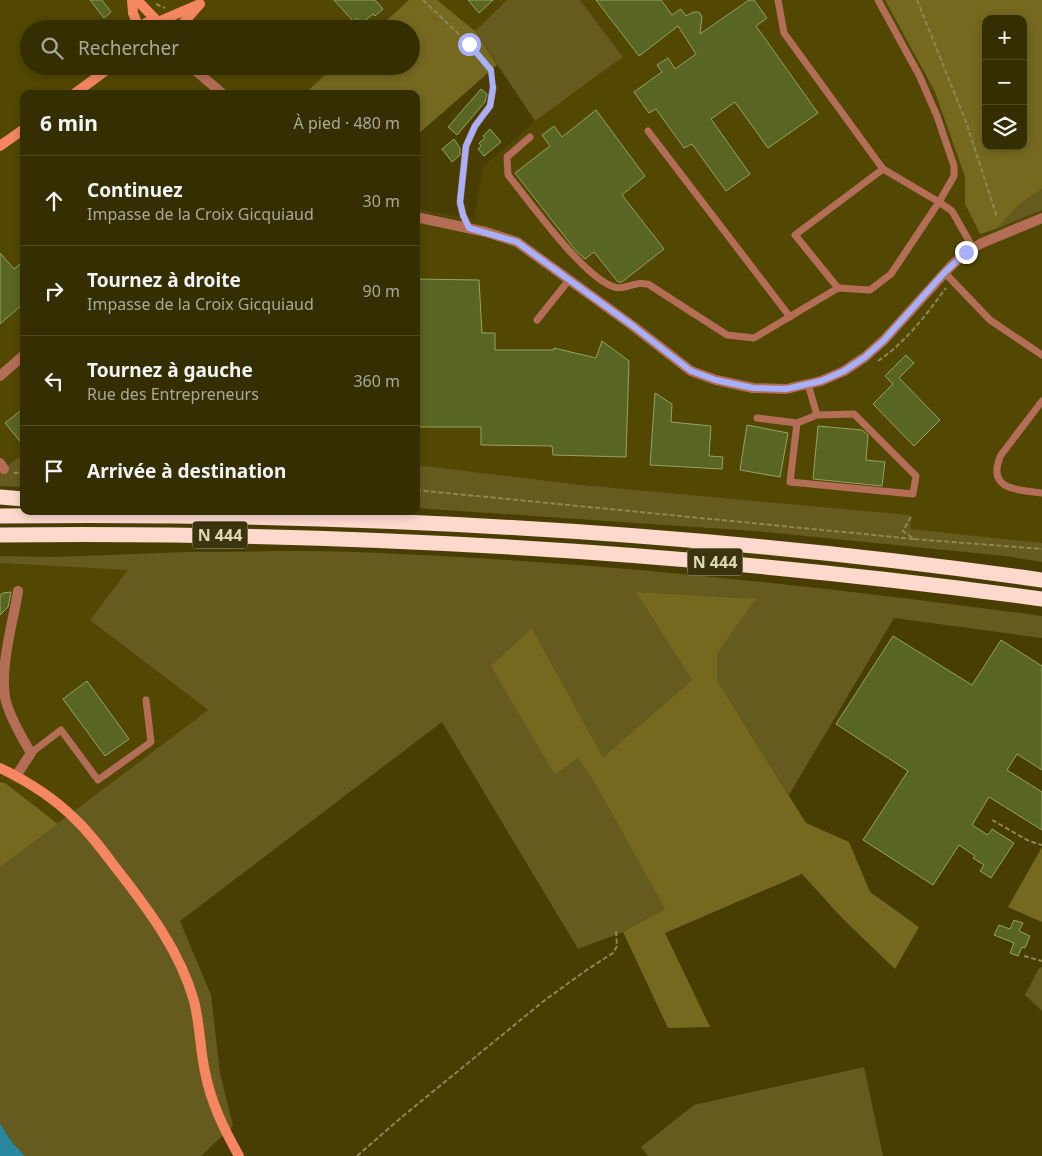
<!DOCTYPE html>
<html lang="fr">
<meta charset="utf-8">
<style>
body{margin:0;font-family:"Noto Sans",sans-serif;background:#3d360d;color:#f1f3f6}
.controls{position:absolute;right:15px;top:15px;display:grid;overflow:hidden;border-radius:10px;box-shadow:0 2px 8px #0003}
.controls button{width:45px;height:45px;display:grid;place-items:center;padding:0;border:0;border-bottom:1px solid #504a25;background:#362e03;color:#f1f3f6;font:25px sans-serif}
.stop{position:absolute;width:15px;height:15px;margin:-11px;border:4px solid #a8b0fc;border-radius:50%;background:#fff}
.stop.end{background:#a8b0fc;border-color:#fff;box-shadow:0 1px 5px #0008}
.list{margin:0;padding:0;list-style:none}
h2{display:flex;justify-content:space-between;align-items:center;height:65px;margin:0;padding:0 20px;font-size:21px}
h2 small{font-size:16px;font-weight:400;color:#aaa89a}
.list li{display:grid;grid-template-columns:32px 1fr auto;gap:15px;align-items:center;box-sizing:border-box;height:90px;padding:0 20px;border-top:1px solid #504a25}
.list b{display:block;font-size:19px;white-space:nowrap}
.list p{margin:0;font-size:16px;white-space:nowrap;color:#aaa89a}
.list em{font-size:16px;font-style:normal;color:#aaa89a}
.icon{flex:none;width:28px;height:28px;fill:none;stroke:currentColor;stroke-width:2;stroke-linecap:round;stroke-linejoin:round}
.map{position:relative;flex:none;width:1042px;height:1156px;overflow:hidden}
.search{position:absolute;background:#362e03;box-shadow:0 2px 8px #0003;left:20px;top:20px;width:400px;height:55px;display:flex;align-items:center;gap:12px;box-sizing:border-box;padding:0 18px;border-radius:28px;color:#aaa89a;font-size:19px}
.panel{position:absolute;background:#362e03;box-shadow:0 2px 8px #0003;left:20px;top:90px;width:400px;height:425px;border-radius:10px}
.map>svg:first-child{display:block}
</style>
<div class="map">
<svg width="1042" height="1156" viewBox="0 0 1042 1156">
<rect width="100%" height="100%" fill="#483e04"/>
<g fill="#524803">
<path d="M0,0h409l-32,29h-348v37h306l-31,28h-280v359l-15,12 -9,2z"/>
<path d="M437,0h70l-32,31z"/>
<path d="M580,0h305l50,92 30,85v27l16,30 61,-24v333l-131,-14 -1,-14 -328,-30 -166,-20v-256l58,10 9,-52 52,-46 88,-64z"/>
<path d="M0,563l129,7 -39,50 118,90 -150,114 -53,-41 -5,-1z"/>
</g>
<g fill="#665b1e">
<path d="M507,0h73l43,57 -88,64 -60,-90z"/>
<path d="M1042,189v21l-46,19 24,-25z"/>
<path d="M24,453v34l-24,-1v-19l9,-2z"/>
<path d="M416,465l166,20 328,30 1,14 131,14v19l-37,-6 -239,-24 -350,-24z"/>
<path d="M188,552c56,0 112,-2 168,0 230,9 458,33 686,64v22l-148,-20 -105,177 -72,-115v-26l38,-54 -118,-8 55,88 -89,77 -71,-129 23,147 23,-18 16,25 71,127 -42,23 -45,17 -136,-227 -262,199 31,74 9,78 13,53 -32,30h-176l-14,-15 -11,-18v-256l208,-157 -118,-90 38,-50 -128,-7v-7l54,1z"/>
<path d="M1042,967v44l-17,-16 14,-27z"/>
<path d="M864,1067l19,89h-235l-7,-9 53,-42z"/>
</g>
<g fill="#756920" fill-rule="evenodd">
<path d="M409,0h28l38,31 22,34 -81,71v-42h-112l31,-28h76v-37h-34z"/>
<path d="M885,0h157v189l-22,15 -24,25 -16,5 -15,-30v-27l-30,-85zM986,19h37v127h-37z"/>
<path d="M636,592l120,7 -39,55v26l89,143 43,19 21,50 49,35 -24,42 -52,-50 -41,-45 -137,59 45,94 -42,1 -45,-96 42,-23 -71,-127 -16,-24 -23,17 -64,-109 41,-38 71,129 89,-77z"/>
<path d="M0,782l5,1 53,41 -58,43z"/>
<path d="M1042,847v75l-34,-15z"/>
</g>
<path fill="#29879f" d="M0,1123l11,18 14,15h-25z"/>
<g fill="#596523" stroke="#94a361">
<path d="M90,0h12l9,12 -7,6z"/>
<path d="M334,0h41l8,9 -8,7 -2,-2 -11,9 -5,-5 -4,3z"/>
<path d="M468,0h25l-14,13z"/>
<path d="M596,0h65l11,15 9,-6 5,7 8,-4h5l3,5 -2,17 49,-34h5l13,18 -11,8 62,87 -50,35 -33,-46 -24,17 39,55 -24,17 -34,-47 -8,4 -28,-39 -7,4 -15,-21 28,-20 -5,-7 11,-7 7,11 21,-15 -18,-28 -39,30z"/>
<path d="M481,89l6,5 -2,8 -28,33 -9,-8z"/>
<path d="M596,110l49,66 -23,19 42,54 -42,33h-4l-24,-30 -9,7 -9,-8 -61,-78 35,-27 -8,-11 12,-9 8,11z"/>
<path d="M490,129l11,13 -17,14 -6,-7 3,-3 -2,-3 6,-5 -2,-2z"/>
<path d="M454,139l6,9v7l-8,7 -10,-13z"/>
<path d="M0,253l14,16 10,-8v42l-24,21z"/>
<path d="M416,279l63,1 3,53h13v17h59v-2l42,10 6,-17 27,20 -3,96 -73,-2 -1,-9 -71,-1v-18h-65z"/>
<path d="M906,355l8,8 -15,15 41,42 -26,26 -41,-42 20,-20 -8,-8z"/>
<path d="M655,393l17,11 -1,18 40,4 -2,30 14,1 -1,12 -72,-4z"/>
<path d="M24,408v38l-19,-23z"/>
<path d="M747,425l41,8 -8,44 -40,-7z"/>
<path d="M818,426l44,4 6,5 -2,25 19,2 -3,24 -69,-7z"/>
<path d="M11,592l-3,15 -8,8v-20l3,-2z"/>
<path d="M893,636l79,49 29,-45 41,26v104l-25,-16 -10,16 35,22v38l-53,-33 -17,28 16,10 4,-6 22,14 -23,35 -11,-7 4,-6 -11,-7 2,-2 -16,-11 -26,40 -70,-45 45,-69 -72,-47z"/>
<path d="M87,681l42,58 -24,17 -42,-57z"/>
<path d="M1014,920l9,3 -4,8 11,5 -5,12 -3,-1 -4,9 -8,-3 4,-10 -20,-8 5,-10 11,4z"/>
</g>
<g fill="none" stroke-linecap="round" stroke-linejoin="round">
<g stroke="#8e8657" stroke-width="2" stroke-dasharray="5 2.5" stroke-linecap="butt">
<path d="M423,0l46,44 22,27 1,9"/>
<path d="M917,0l49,122 31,95"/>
<path d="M156,4l9,4"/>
<path d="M122,29l3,-7"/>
<path d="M135,66c14,7 23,7 37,0"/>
<path d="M172,67l7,2"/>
<path d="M878,361c27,-18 48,-46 68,-73"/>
<path d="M14,473l10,-1"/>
<path d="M416,490l498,49"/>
<path d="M911,517l-8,14 11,8 128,10"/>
<path d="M992,820l37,21 13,4"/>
<path d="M1024,956l18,5"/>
<path d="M357,1156l46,-40 142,-116 43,-31 25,-16 4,-7 -1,-15"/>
</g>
<g stroke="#b46e57" stroke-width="7">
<path d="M778,0l6,33 99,136"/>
<path d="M648,131l142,186"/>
<path d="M530,137l-23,20 1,18c22,27 75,102 106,112 8,3 15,-2 23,-3 3,-1 7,0 11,0l79,51 27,3 84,-50 32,2 21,-16 48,-72 13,9 21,37"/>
<path d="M469,228l-6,-13 -3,-13 6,-56 9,-20 15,-20 3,-18"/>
<path d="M945,273l45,47 52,35"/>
<path d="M838,288l-43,-53 88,-66 56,33 15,-26v-10l-17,-50 -18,-41 -41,-75"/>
<path d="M537,320l32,-40"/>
<path d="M808,384l9,31 37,-1 62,62 -3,18 -123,-12 7,-59 20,-8"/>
<path d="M1042,401l-41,54c-16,35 17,35 41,38"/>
<path d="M757,418l40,5"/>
<path d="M31,753l30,-23 37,50 53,-38 -5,-42"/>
</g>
<g stroke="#b46e57" stroke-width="10">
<path d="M190,66l33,28"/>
<path d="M416,217l70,15 31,10 116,84 58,45 25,9 37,8 33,1 35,-8 23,-10 21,-14 19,-17 66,-73 16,-15 16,-9 60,-25"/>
<path d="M0,376l24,-21"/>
<path d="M0,463l4,6"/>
<path d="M16,776l15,-23c-9,-15 -23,-39 -26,-56 -5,-32 8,-74 13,-106"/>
</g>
<g stroke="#f58661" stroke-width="10">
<path d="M132,0l1,13 6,15"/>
<path d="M137,0l19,20"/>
<path d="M160,21l40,-17"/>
<path d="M139,29c9,-11 21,-11 29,0"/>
<path d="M178,29l21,-24"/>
<path d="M74,94l38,-28"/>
<path d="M0,146l24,-17"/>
<path d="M0,768c27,13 54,30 75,51 16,15 28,32 41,49 32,41 64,83 78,133 6,24 6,48 11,71 6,31 19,57 34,84"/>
</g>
<g stroke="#fcd8cd" stroke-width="15">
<path d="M0,497l24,2"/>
<path d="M0,516c348,-4 697,15 1042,64"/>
<path d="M0,535c349,-4 697,17 1042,64"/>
</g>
</g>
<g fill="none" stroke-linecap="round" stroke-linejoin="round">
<path stroke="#a8b0fc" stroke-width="6" d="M469,44l22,26 2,18 -3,18 -15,20 -9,20 -6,56 3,13 6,13 48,14 116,84 58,45 25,9 37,8 33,1 35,-8 23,-10 21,-14 19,-17 60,-67 22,-21"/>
</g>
<g text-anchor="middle" stroke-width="5" stroke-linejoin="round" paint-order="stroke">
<g fill="#3b340f" stroke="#aca784" stroke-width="1">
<rect x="192.5" y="521.5" width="55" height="27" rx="4"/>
<rect x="687.5" y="548.5" width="55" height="27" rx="4"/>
</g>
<g font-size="16" font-weight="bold" fill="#ddd8b6">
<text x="220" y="541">N 444</text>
<text x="715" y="568">N 444</text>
</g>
</g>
</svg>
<div class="controls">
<button>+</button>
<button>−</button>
<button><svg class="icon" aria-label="layers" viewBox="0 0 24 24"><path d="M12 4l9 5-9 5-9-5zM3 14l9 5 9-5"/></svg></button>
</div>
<div class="stop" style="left:469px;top:44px"></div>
<div class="stop end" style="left:966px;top:252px"></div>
<div class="search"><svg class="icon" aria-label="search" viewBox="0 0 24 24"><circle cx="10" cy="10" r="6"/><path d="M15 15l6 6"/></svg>Rechercher</div>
<section class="panel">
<h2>6 min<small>À pied · 480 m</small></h2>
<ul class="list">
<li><svg class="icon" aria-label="ahead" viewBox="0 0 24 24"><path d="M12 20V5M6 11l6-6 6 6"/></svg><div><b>Continuez</b><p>Impasse de la Croix Gicquiaud</p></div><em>30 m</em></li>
<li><svg class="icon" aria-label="right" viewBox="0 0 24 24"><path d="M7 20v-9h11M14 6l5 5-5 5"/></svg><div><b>Tournez à droite</b><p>Impasse de la Croix Gicquiaud</p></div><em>90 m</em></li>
<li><svg class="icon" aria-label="left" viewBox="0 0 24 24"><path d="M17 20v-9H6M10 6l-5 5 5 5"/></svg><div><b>Tournez à gauche</b><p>Rue des Entrepreneurs</p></div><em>360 m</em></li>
<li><svg class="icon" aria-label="arrive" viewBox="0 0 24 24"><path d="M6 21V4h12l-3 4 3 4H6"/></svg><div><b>Arrivée à destination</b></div></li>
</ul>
</section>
</div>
